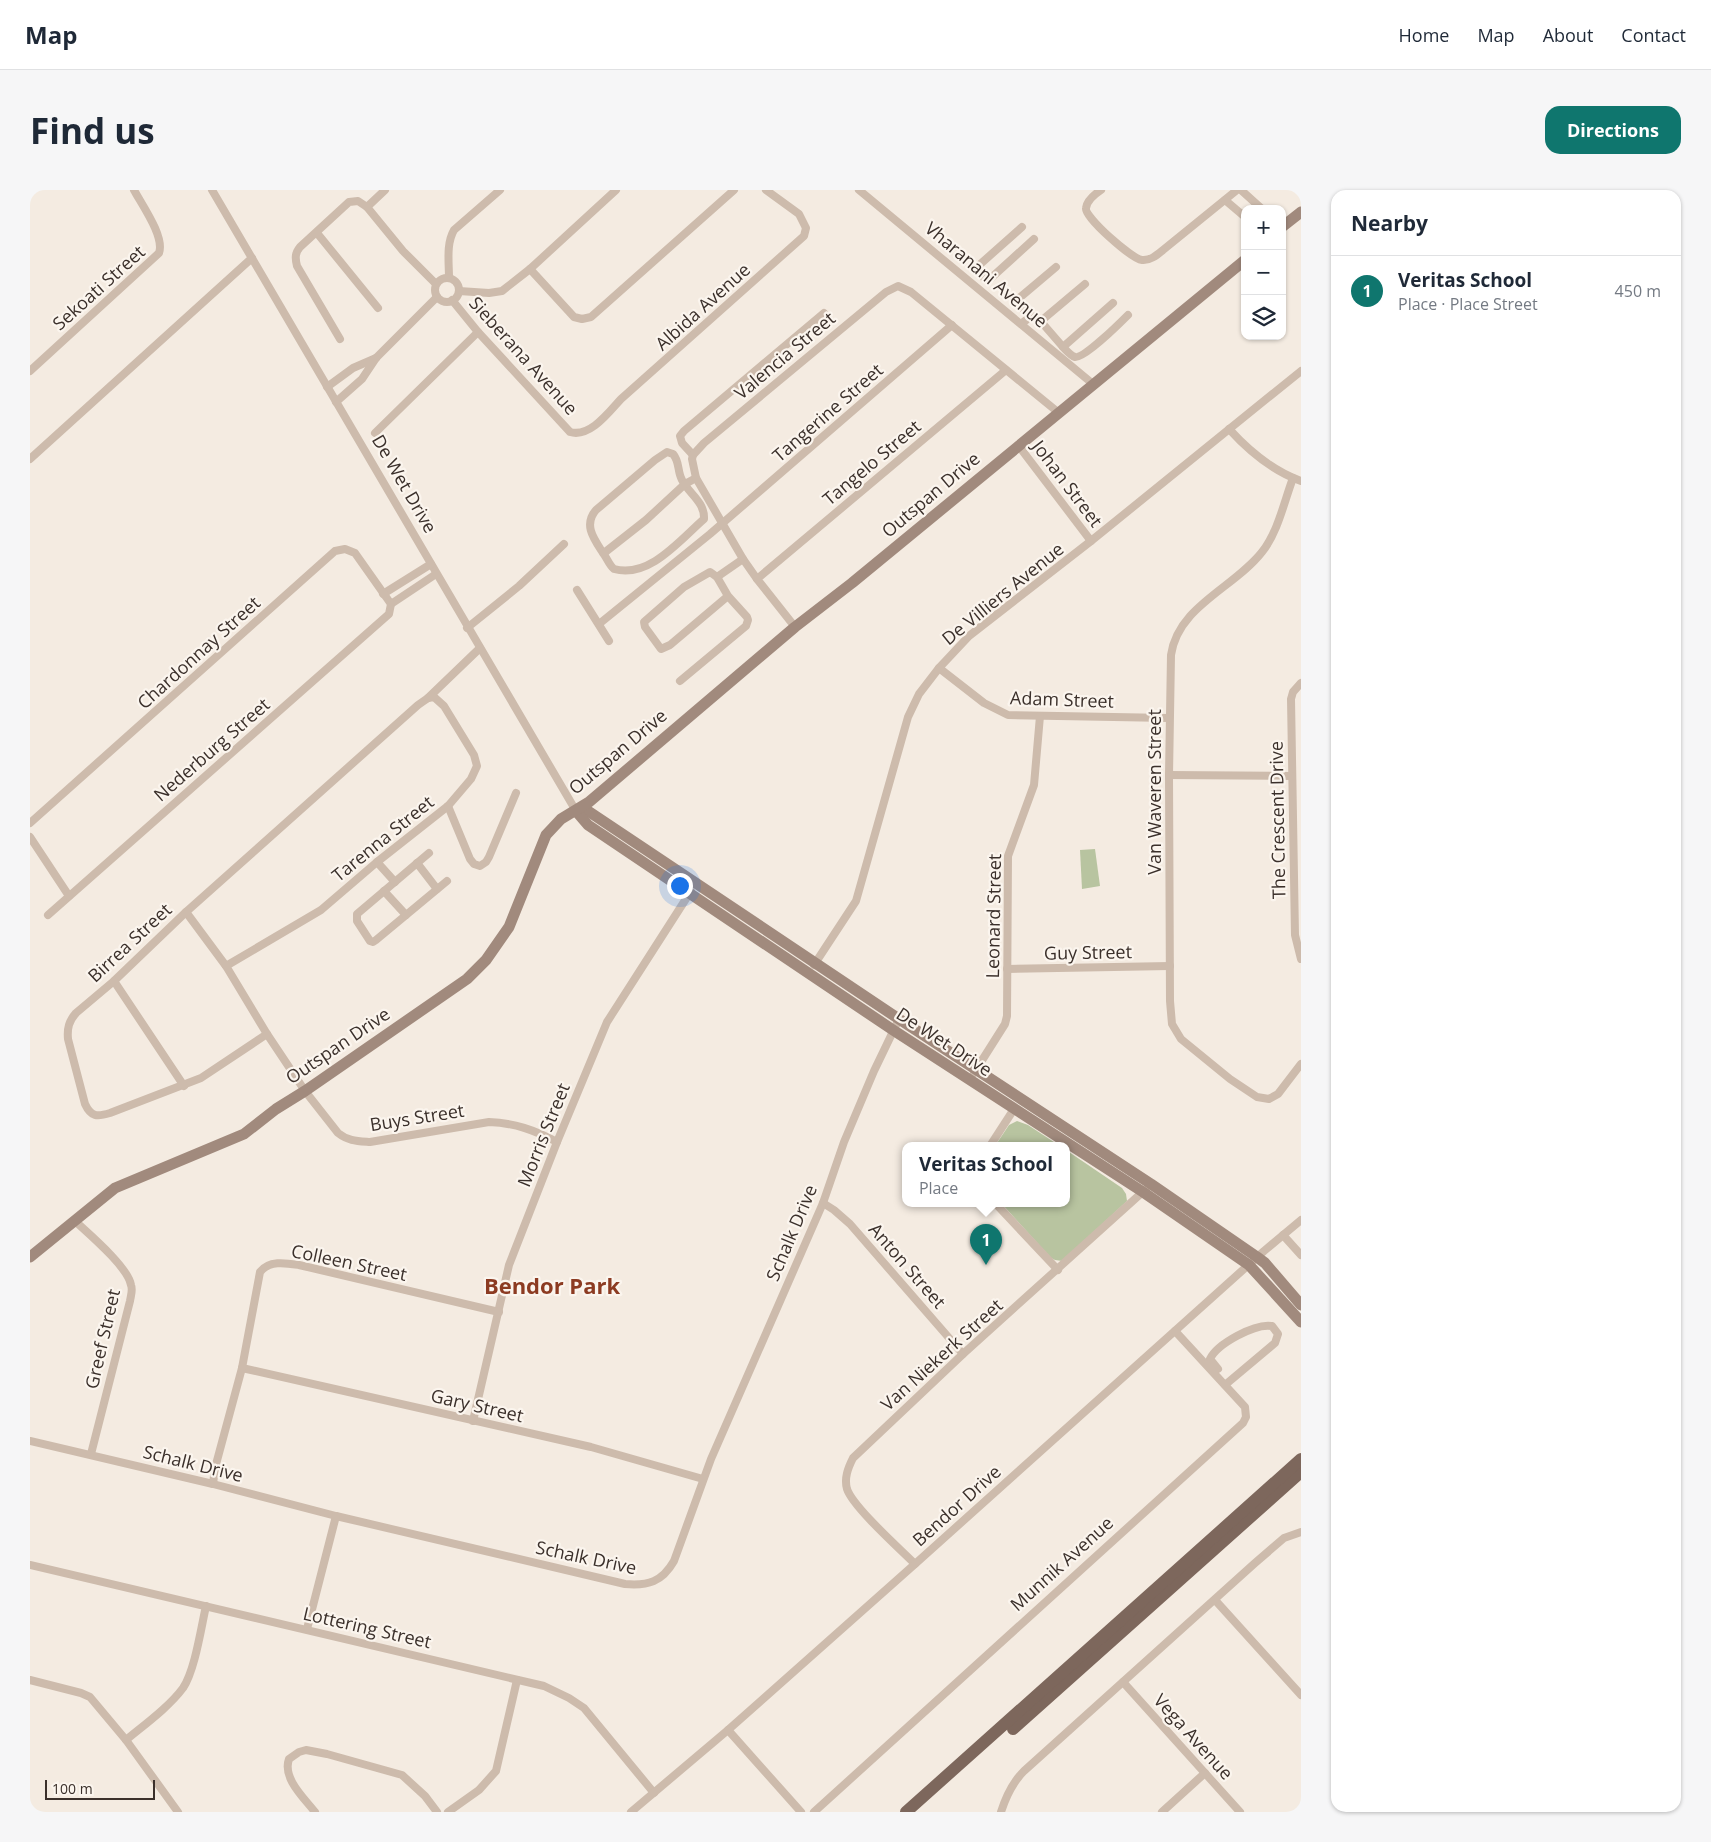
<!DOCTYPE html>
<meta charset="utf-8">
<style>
body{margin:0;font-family:"Open Sans",sans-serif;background:#f6f6f7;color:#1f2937}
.controls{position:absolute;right:15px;top:15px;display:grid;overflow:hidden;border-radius:10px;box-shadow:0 1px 4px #0004}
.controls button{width:45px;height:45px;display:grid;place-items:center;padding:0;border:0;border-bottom:1px solid #e0e1e3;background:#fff;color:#1f2937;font:25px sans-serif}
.scale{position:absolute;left:15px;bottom:12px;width:110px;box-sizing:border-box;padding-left:5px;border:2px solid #3b302b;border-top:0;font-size:14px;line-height:18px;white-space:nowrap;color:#3b302b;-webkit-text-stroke:4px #fbf5ee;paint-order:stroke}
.you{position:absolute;left:649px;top:695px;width:18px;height:18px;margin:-12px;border:4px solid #fff;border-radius:50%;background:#1a73e8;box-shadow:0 0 0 8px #1a73e833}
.badge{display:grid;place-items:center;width:32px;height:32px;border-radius:50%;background:#0f766e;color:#fff;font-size:16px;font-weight:700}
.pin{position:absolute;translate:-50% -41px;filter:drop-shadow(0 1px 2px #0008)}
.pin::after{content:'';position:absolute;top:26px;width:18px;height:15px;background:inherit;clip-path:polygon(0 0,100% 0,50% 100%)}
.popup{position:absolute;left:872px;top:952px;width:168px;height:65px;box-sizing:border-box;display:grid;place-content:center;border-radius:10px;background:#fff;filter:drop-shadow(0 1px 4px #0005);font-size:16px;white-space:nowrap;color:#747a83}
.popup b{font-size:19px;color:#1f2937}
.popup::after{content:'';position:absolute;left:50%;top:100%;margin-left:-10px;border:10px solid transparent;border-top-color:#fff}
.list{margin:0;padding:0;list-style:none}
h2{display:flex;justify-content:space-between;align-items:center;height:65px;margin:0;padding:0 20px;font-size:21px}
h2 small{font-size:16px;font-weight:400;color:#747a83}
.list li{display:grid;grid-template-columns:32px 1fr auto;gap:15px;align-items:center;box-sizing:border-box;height:70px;padding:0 20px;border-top:1px solid #e0e1e3}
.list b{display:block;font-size:19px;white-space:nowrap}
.list p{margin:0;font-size:16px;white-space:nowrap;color:#747a83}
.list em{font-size:16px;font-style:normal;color:#747a83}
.icon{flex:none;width:28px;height:28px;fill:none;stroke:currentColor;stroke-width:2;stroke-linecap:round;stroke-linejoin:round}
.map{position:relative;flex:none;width:1271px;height:1622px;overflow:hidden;border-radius:15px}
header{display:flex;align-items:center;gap:30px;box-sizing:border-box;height:70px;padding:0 25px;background:#fff;border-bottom:1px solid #e0e1e3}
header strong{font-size:24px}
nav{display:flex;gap:28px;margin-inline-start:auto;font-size:18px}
.intro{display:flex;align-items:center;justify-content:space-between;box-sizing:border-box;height:120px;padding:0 30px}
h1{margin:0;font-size:35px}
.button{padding:12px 22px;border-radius:15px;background:#0f766e;color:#fff;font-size:18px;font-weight:700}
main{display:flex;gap:30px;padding:0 30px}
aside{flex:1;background:#fff;border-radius:15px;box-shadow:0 1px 4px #0004}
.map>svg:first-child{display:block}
</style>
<header>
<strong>Map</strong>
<nav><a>Home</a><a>Map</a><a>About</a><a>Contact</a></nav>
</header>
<div class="intro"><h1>Find us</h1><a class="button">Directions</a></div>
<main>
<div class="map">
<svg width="1271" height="1622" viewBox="0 0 1271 1622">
<rect width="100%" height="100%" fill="#f4ebe1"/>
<g fill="#b8c4a0">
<path d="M1065,659l5,37 -18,3 -2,-39z"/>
<path d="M987,931l11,4 32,21h-65l14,-21z"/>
<path d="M1036,960l56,38 4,6 1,7 -65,60 -7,-1 -4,-2 -49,-54h64z"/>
</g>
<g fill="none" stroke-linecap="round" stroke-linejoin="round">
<g stroke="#cdbbac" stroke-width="8">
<path d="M182,0l364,621"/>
<path d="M829,0l234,194"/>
<path d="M1071,0c-6,4 -14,10 -15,18 -2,9 46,51 56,52 8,1 15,-5 21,-10l74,-60"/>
<path d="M1211,0l21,19"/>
<path d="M1195,10l20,17"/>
<path d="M337,17l18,-17"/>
<path d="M992,37l-45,40 -1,3 10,10 5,-2 43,-39"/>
<path d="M287,43l61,75"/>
<path d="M500,79l44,48 8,2 9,-2 143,-127"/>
<path d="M419,88c0,-16 -3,-34 5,-48l46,-40"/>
<circle cx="417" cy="100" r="12"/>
<path d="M429,101l30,2 13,-2 28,-22 86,-79"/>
<path d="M422,110l26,32 92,100c20,6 39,-20 51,-33l183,-163 2,-8 -7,-14 -33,-24"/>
<path d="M1003,126l-16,-12v-4l39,-33"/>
<path d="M1011,131l44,-37"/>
<path d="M991,134l9,-7h7l26,30 50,-44"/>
<path d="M310,149l-43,-73c-2,-8 -2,-13 3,-19l49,-45 9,-1 9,6 36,44 33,33"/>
<path d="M1033,157c3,3 8,9 12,10 9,2 46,-35 53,-42"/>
<path d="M0,181l129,-118c6,-16 -17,-48 -25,-63"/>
<path d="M297,197l26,-19 23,-10"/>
<path d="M306,212l26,-23 14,-21 61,-61"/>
<path d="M1199,239c20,22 44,42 72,52"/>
<path d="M345,243l103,-101"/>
<path d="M988,255l73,96"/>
<path d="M637,262l6,2c7,8 4,17 9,26 7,14 23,22 22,39 -24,21 -55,60 -90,50 -5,-4 -7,-11 -11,-16 -9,-14 -20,-28 -7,-43l59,-50z"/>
<path d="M663,265l-11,-12 -2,-7 4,-5 140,-118"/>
<path d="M0,269l222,-201"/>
<path d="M1263,288c-9,24 -15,54 -31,74 -28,36 -84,54 -91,103l-2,120 1,226 2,23 9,15 49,40 27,18 12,2 9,-5 23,-30"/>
<path d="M574,363l42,-33 39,-36 11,-6"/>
<path d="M687,387l26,-18"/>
<path d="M727,389l249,-209"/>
<path d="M547,400l32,51"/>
<path d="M353,404l48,-30"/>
<path d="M361,414l45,-30"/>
<path d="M569,434l111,-90 242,-209"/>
<path d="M765,437l-38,-48 -14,-20 -47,-81 -4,-19 1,-4 11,-12 182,-151 12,-6 13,6 148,121"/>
<path d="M437,438l52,-42 45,-42"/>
<path d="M909,478l45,35 24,12 161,3"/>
<path d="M650,491l66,-55 2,-6 -1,-3 -19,-21 -11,-19 -7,-5 -26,15 -40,35 1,5 16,22 9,-4 58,-49"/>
<path d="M1271,493l-8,9 -2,7 4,236 6,24"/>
<path d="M398,508l52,-50"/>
<path d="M1139,585l123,1"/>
<path d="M418,616l22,53 4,5 6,2 6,-4 3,-5 27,-64"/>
<path d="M0,633l305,-272 10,-2 10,4 36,51 -2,10 -341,301"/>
<path d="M0,647l39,59"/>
<path d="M399,663l-72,61v7l13,20 3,1 3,-2 71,-59"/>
<path d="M347,672l18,20"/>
<path d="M387,673l20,26"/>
<path d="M354,701l22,24"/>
<path d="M156,722l40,54 41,68 38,57 33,42c10,8 19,8 32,9l119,-20c26,1 45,8 68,20"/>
<path d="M784,775l42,-64 52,-184 11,-23 20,-26 30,-32 122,-95 210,-170"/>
<path d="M196,776l95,-56 56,-48 71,-56 23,-27 6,-13 -3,-11 -30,-49 -10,-9 -6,1 -10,7 -232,207 -72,69 -38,32c-7,8 -9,15 -8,26l17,65c6,13 12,13 25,9l91,-35 66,-44"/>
<path d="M977,779l163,-3"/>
<path d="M84,791l70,105"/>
<path d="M944,883l31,-49 2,-8 1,-160 26,-71 6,-69"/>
<path d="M960,956l24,-37"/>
<path d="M793,1013l11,7 16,14 113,130"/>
<path d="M966,1014l62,66"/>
<path d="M45,1031c14,13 53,46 56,64 2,5 0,10 -1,16l-39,153"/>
<path d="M1253,1045l18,20"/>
<path d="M212,1178l349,79 112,32"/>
<path d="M1188,1179l-8,-10c7,-15 45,-36 62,-33l6,8 -3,9 -50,42"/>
<path d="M443,1231l36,-156 48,-123 50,-120 84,-131"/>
<path d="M0,1251l183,43 123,32 289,68c23,2 37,-2 49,-23l37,-102 112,-256 21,-61 30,-71 25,-52"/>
<path d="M183,1294l2,-16 27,-100 18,-96c9,-12 26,-9 39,-7l200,47"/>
<path d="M885,1374c-15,-15 -62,-57 -68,-75 -3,-11 1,-21 6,-31l110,-104 183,-165"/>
<path d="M0,1375l514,121 25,12 15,10 70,85"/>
<path d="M1185,1410l86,95"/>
<path d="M277,1439l29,-113"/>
<path d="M0,1490l51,13 9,4 36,43 52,72"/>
<path d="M1093,1492l117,130"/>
<path d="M698,1540l73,82"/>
<path d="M96,1550c18,-15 43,-33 57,-52 12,-18 18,-60 23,-82"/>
<path d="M285,1622c-11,-14 -33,-34 -26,-53l10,-7 7,-2 21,4 75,21 23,21 12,16"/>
<path d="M418,1622l31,-22 17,-19 21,-91"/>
<path d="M601,1622l97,-82 187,-166 349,-313 37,-31"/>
<path d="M784,1622l429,-389 3,-6 -1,-10 -70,-76"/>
<path d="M971,1622c5,-16 11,-29 23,-41l231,-208 29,-25 17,-6"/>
<path d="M1132,1622l43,-39"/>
</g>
<g stroke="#a18a7d" stroke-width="11">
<path d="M1252,37l19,-15"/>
<path d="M552,617l317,212 252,165 106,73 8,6 36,42"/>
<path d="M546,621l12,14 305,205 250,162 106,73 52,57"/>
<path d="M0,1067l85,-69 129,-54 32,-25 29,-18 162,-112 19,-19 23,-33 37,-92 15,-16 28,-17 206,-175 57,-44 393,-323"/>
</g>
<g stroke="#7d675c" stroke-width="12">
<path d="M983,1539l288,-257"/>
<path d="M876,1622l395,-353"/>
</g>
</g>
<g text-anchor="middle" stroke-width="4.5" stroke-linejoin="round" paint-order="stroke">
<g font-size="18" fill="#3b302b" stroke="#fbf5ee">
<text transform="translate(956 85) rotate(40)" y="6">Vharanani Avenue</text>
<text transform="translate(69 98) rotate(-42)" y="6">Sekoati Street</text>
<text transform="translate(673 117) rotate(-42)" y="6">Albida Avenue</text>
<text transform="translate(493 166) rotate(48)" y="6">Sieberana Avenue</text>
<text transform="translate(755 166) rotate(-40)" y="6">Valencia Street</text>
<text transform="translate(798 223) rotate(-41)" y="6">Tangerine Street</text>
<text transform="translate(842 273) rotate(-40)" y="6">Tangelo Street</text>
<text transform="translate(374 294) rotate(60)" y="6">De Wet Drive</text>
<text transform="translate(1037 294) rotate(53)" y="6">Johan Street</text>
<text transform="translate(901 305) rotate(-40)" y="6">Outspan Drive</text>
<text transform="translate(973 404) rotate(-39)" y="6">De Villiers Avenue</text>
<text transform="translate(169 463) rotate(-42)" y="6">Chardonnay Street</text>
<text transform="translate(1032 510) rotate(2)" y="6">Adam Street</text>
<text transform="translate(182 560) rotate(-41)" y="6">Nederburg Street</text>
<text transform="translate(588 562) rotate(-40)" y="6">Outspan Drive</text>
<text transform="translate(1125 602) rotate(-90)" y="6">Van Waveren Street</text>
<text transform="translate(1248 630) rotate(-91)" y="6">The Crescent Drive</text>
<text transform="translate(353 649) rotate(-39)" y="6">Tarenna Street</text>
<text transform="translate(964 726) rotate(-89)" y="6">Leonard Street</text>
<text transform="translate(100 753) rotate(-43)" y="6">Birrea Street</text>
<text transform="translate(1058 763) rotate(-1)" y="6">Guy Street</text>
<text transform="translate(914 852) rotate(33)" y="6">De Wet Drive</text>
<text transform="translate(308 856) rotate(-34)" y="6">Outspan Drive</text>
<text transform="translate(387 928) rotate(-9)" y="6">Buys Street</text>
<text transform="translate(514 945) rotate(-68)" y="6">Morris Street</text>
<text transform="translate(762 1043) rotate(-67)" y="6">Schalk Drive</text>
<text transform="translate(319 1073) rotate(12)" y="6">Colleen Street</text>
<text transform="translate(877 1076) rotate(49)" y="6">Anton Street</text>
<text transform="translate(73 1149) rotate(-77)" y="6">Greef Street</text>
<text transform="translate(912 1165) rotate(-42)" y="6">Van Niekerk Street</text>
<text transform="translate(447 1216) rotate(13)" y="6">Gary Street</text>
<text transform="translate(163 1274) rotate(14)" y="6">Schalk Drive</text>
<text transform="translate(927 1316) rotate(-42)" y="6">Bendor Drive</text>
<text transform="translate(556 1368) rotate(12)" y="6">Schalk Drive</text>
<text transform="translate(1032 1374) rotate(-42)" y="6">Munnik Avenue</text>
<text transform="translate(337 1438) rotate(13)" y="6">Lottering Street</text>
<text transform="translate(1163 1547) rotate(48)" y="6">Vega Avenue</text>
</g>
<g font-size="22" font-weight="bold" fill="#8c3b22" stroke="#fbf5ee">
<text x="522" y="1104">Bendor Park</text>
</g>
</g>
</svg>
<div class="controls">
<button>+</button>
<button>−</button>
<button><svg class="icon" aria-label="layers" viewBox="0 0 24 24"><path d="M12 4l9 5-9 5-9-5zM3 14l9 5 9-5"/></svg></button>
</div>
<div class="scale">100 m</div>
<div class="you"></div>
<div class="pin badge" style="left:956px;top:1075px">1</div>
<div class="popup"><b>Veritas School</b>Place</div>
</div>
<aside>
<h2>Nearby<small></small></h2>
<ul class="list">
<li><span class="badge">1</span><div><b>Veritas School</b><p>Place · Place Street</p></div><em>450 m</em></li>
</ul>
</aside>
</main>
